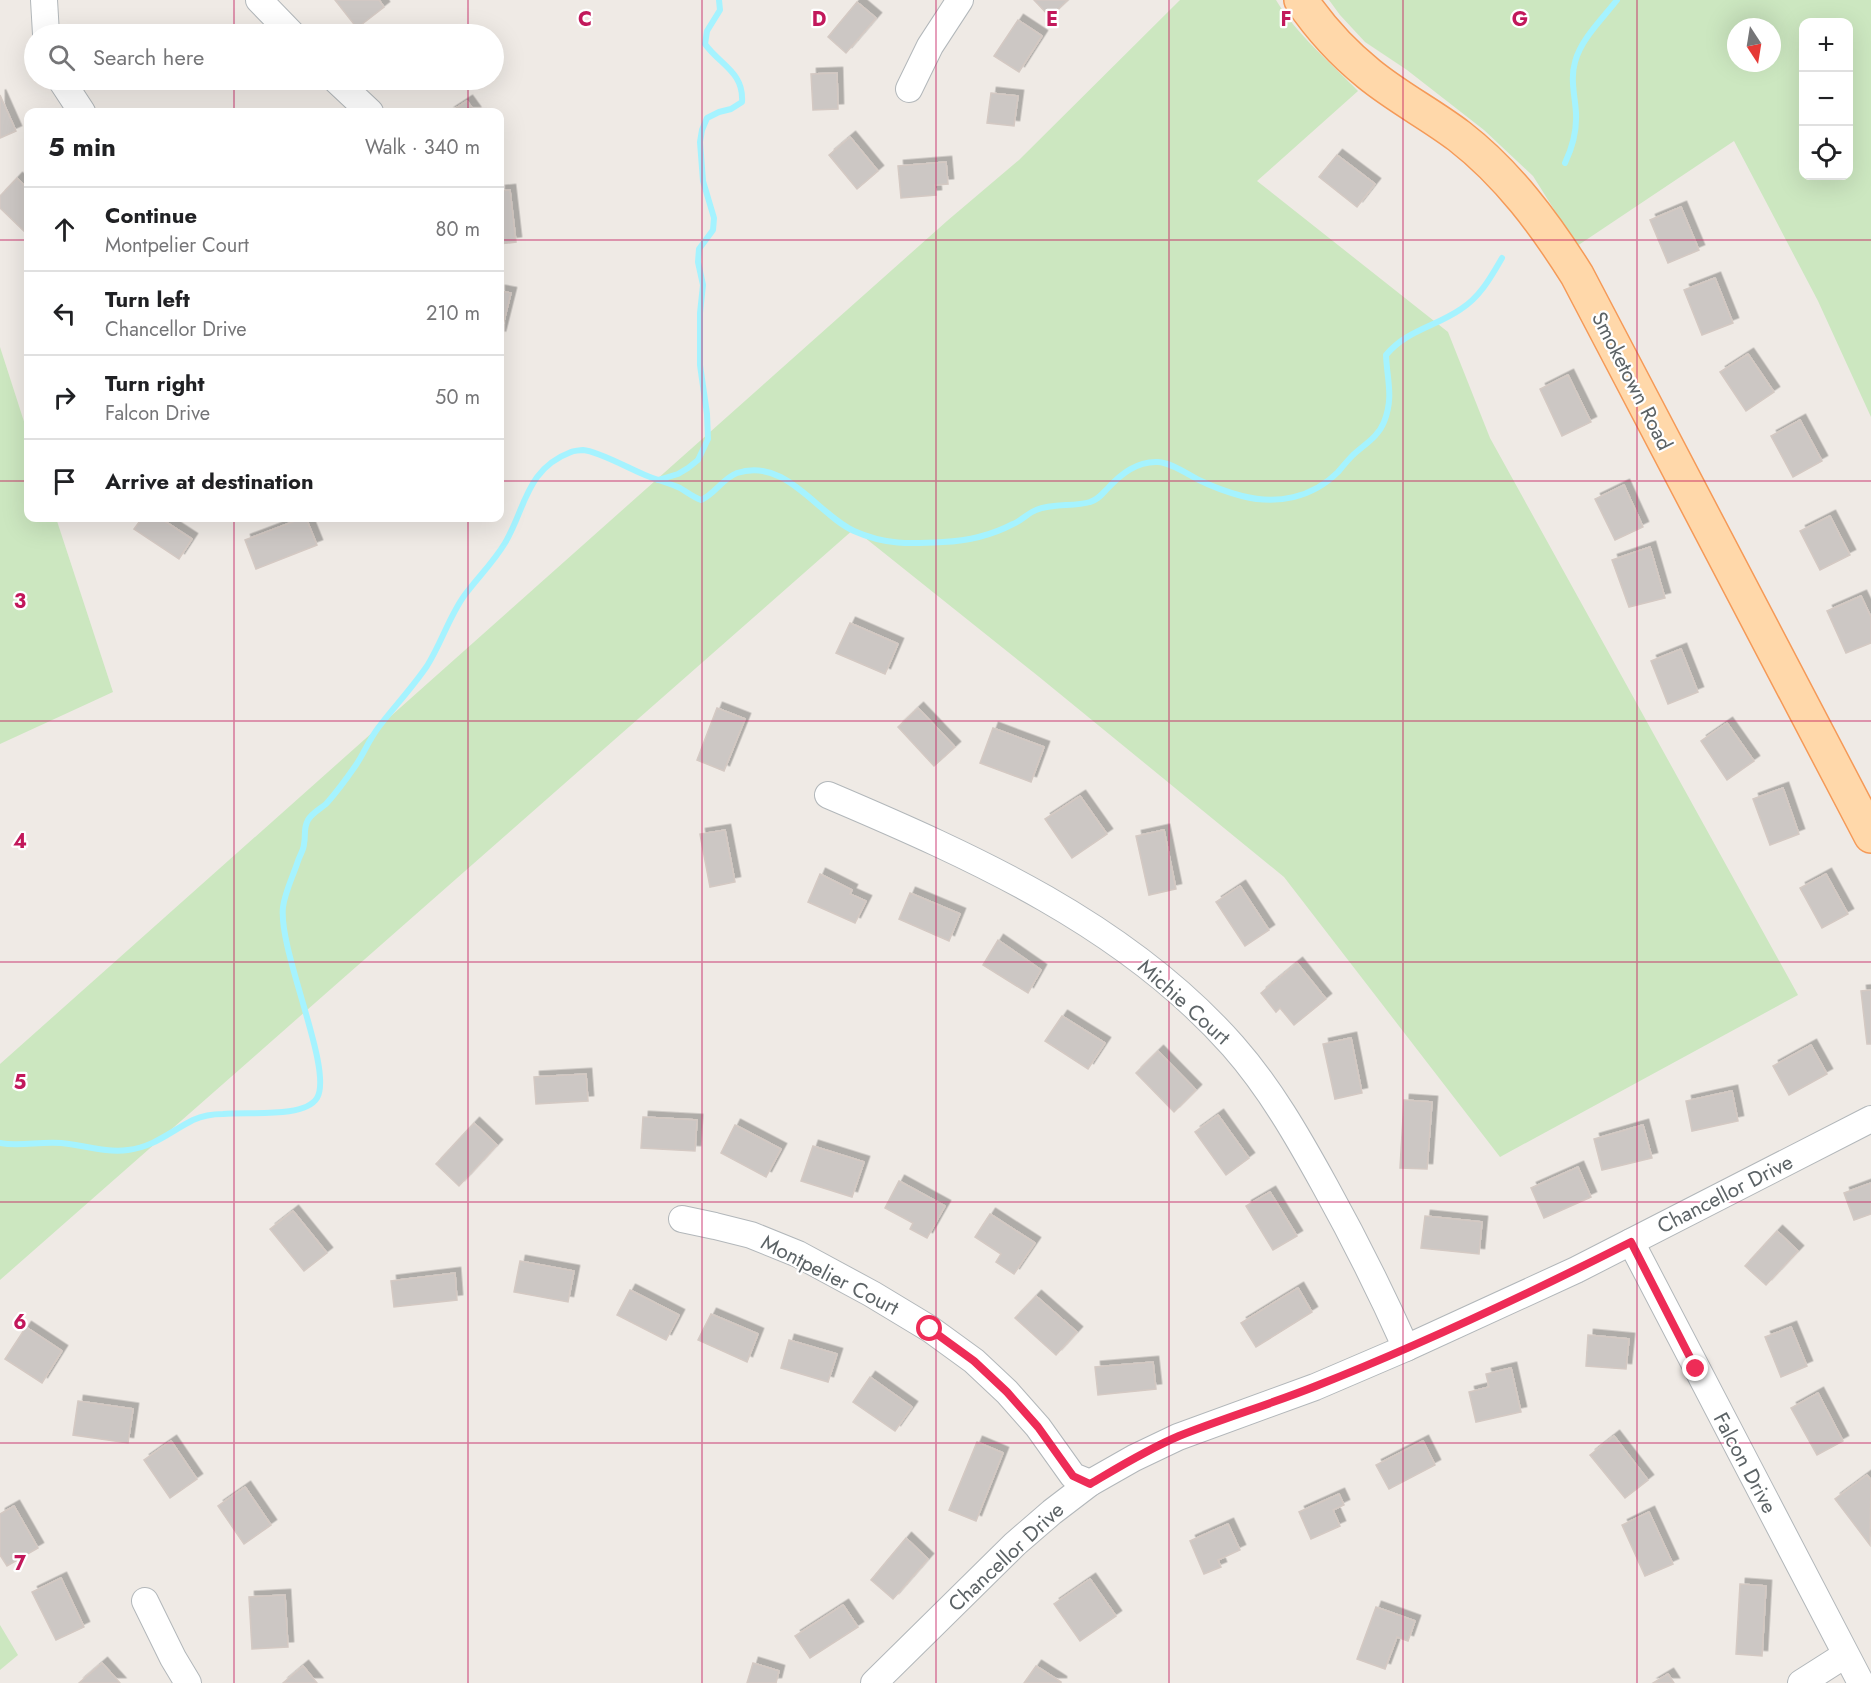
<!DOCTYPE html>
<meta charset="utf-8">
<style>
body{margin:0;font-family:Jost,sans-serif;background:#f6f6f6;color:#202124}
.controls{position:absolute;right:18px;top:18px;display:grid;overflow:hidden;border-radius:12px;box-shadow:0 6px 24px #0002}
.controls button{width:54px;height:54px;display:grid;place-items:center;padding:0;border:0;border-bottom:2px solid #e0e0e0;background:#fff;color:#202124;font:30px sans-serif}
.compass{position:absolute;left:1727px;top:18px;width:54px;height:54px;border-radius:50%;background:#fff;box-shadow:0 6px 24px #0002;rotate:168deg}
.stop{position:absolute;width:18px;height:18px;margin:-14px;border:4px solid #ee2c57;border-radius:50%;background:#fff}
.stop.end{background:#ee2c57;border-color:#fff;box-shadow:0 2px 6px #0008}
.list{margin:0;padding:0;list-style:none}
h2{display:flex;justify-content:space-between;align-items:center;height:78px;margin:0;padding:0 24px;font-size:26px}
h2 small{font-size:20px;font-weight:400;color:#757577}
.list li{display:grid;grid-template-columns:39px 1fr auto;gap:18px;align-items:center;box-sizing:border-box;height:84px;padding:0 24px;border-top:2px solid #e0e0e0}
.list b{display:block;font-size:22px;white-space:nowrap}
.list p{margin:0;font-size:20px;white-space:nowrap;color:#757577}
.list em{font-size:20px;font-style:normal;color:#757577}
.icon{flex:none;width:33px;height:33px;fill:none;stroke:currentColor;stroke-width:2;stroke-linecap:round;stroke-linejoin:round}
.map{position:relative;flex:none;width:1871px;height:1683px;overflow:hidden}
.search{position:absolute;background:#fff;box-shadow:0 6px 24px #0002;left:24px;top:24px;width:480px;height:66px;display:flex;align-items:center;gap:15px;box-sizing:border-box;padding:0 21px;border-radius:33px;color:#757577;font-size:22px}
.panel{position:absolute;background:#fff;box-shadow:0 6px 24px #0002;left:24px;top:108px;width:480px;height:414px;border-radius:12px}
.map>svg:first-child{display:block}
</style>
<div class="map">
<svg width="1871" height="1683" viewBox="0 0 1871 1683">
<defs>
<filter id="shadow"><feDropShadow dx="5.5" dy="-5.5" stdDeviation="0" flood-color="#0004"/></filter>
</defs>
<rect width="100%" height="100%" fill="#efeae5"/>
<g fill="#cce7c0" fill-rule="evenodd">
<path d="M1180,0h96c21,35 54,62 82,91l-101,90 191,151 42,106 308,557 -298,162 -216,-280 -246,-201 -184,-147 -854,751v-216l947,-843 72,-61z"/>
<path d="M1329,0h542v417l-53,-116 -84,-160 -157,105 -44,-70 -49,-46 -77,-60 -42,-28 -25,-27zM1804,22h44v154h-44zM1736,27h36v36h-36z"/>
<path d="M0,347l28,87v84h28l57,174 -113,52z"/>
<path d="M0,1625l18,30 -18,15z"/>
</g>
<g fill="none" stroke-linecap="round" stroke-linejoin="round">
<g stroke="#a5f3ff" stroke-width="6">
<path d="M1565,163c8,-17 12,-32 11,-50 -1,-17 -6,-34 -1,-51 6,-23 28,-44 42,-62"/>
<path d="M658,480l20,-6 10,-6 10,-8 10,-21 -1,-25 -7,-49v-52l3,-28 -5,-23 1,-13 14,-19 1,-12 -11,-37 -3,-39 2,-12 5,-12 12,-6 12,-3 11,-7c2,-30 -22,-37 -37,-58l2,-13 13,-21 -1,-10"/>
<path d="M0,1143c20,4 40,-2 61,0 22,2 44,10 67,7 26,-3 43,-19 65,-30 9,-4 21,-6 30,-6 23,-3 81,5 94,-16 17,-28 -39,-147 -34,-191 2,-15 10,-31 15,-46 2,-6 6,-12 6,-17 2,-9 -1,-15 4,-24 4,-7 12,-11 18,-16 10,-11 21,-26 30,-39 8,-12 13,-25 22,-37 16,-21 34,-40 49,-62 14,-22 22,-49 37,-70 14,-19 29,-33 41,-53 21,-36 21,-74 66,-91 2,-1 10,-2 12,-2 15,1 47,19 62,25 12,5 24,8 35,13 7,4 13,9 21,12 14,-6 22,-22 36,-27 49,-16 80,41 117,58 31,14 56,13 89,11 23,-1 49,-7 70,-18 8,-3 15,-11 23,-14 17,-7 38,-3 54,-8 8,-2 12,-8 18,-14 13,-14 29,-27 50,-26 14,1 29,12 41,18 14,7 28,12 43,16 35,9 70,2 96,-24 5,-6 10,-12 15,-17 12,-11 25,-18 31,-33 10,-25 3,-42 2,-67 21,-25 49,-28 75,-46 19,-12 30,-32 41,-51"/>
</g>
</g>
<g fill="#ccc7c4" stroke="#d4c9c3" stroke-width="1.5" filter="url(#shadow)">
<path d="M335,0h44l5,7 -27,21z"/>
<path d="M1034,0h34l-18,17z"/>
<path d="M857,2l19,16 -30,35 -18,-16z"/>
<path d="M1018,20l24,16 -23,36 -25,-16z"/>
<path d="M837,73l1,36 -25,1 -2,-36z"/>
<path d="M991,93l27,3 -4,30 -27,-3z"/>
<path d="M0,95l16,36 -16,7z"/>
<path d="M467,101l8,11h-25z"/>
<path d="M850,137l28,34 -21,18 -28,-34z"/>
<path d="M1337,155l38,29 -18,23 -38,-30z"/>
<path d="M946,162l2,22 -13,1 1,10 -35,3 -3,-32z"/>
<path d="M17,178l11,11v46l-28,-27v-12z"/>
<path d="M510,190l6,52 -16,2v-53z"/>
<path d="M1681,207l18,43 -31,13 -18,-43z"/>
<path d="M1715,278l18,45 -31,12 -18,-45z"/>
<path d="M500,291l11,2 -11,44z"/>
<path d="M1748,354l26,38 -28,19 -26,-39z"/>
<path d="M1568,375l23,47 -29,14 -22,-47z"/>
<path d="M1800,420l22,41 -29,16 -22,-41z"/>
<path d="M1624,485l19,42 -28,13 -20,-41z"/>
<path d="M1830,516l20,39 -30,15 -20,-39z"/>
<path d="M142,518h18l32,21 -13,20 -45,-30z"/>
<path d="M303,518h3l11,27 -61,24 -11,-29z"/>
<path d="M1650,547l15,51 -36,9 -17,-47z"/>
<path d="M1861,596l10,21v26l-25,10 -19,-42z"/>
<path d="M850,623l48,21 -13,30 -49,-21z"/>
<path d="M1681,649l17,43 -30,12 -17,-43z"/>
<path d="M717,708l28,11 -21,52 -27,-11z"/>
<path d="M918,708l37,39 -21,19 -36,-39z"/>
<path d="M1727,723l27,38 -27,19 -26,-39z"/>
<path d="M993,728l51,19 -13,35 -51,-19z"/>
<path d="M1783,788l16,46 -29,11 -17,-46z"/>
<path d="M1080,796l27,38 -35,24 -27,-39z"/>
<path d="M725,830l10,52 -25,5 -10,-53z"/>
<path d="M1164,830l12,59 -27,6 -13,-59z"/>
<path d="M820,874l32,16 -2,4 16,7 -11,22 -47,-21z"/>
<path d="M1826,874l22,40 -26,14 -22,-40z"/>
<path d="M1240,886l29,44 -24,16 -29,-44z"/>
<path d="M910,893l50,21 -11,27 -50,-22z"/>
<path d="M998,940l43,30 -13,23 -45,-28z"/>
<path d="M1297,963l29,36 -32,26 -14,-17 -4,4 -15,-19z"/>
<path d="M1871,990v54h-4l-6,-53z"/>
<path d="M1062,1016l43,27 -17,26 -43,-28z"/>
<path d="M1351,1038l11,55 -27,6 -12,-55z"/>
<path d="M1811,1045l16,29 -38,21 -16,-29z"/>
<path d="M1158,1051l38,39 -22,22 -38,-39z"/>
<path d="M586,1074l2,27 -52,3 -2,-27z"/>
<path d="M1732,1091l6,30 -46,10 -6,-30z"/>
<path d="M1404,1100l28,2 -5,67 -27,-1z"/>
<path d="M1218,1115l31,43 -23,17 -31,-43z"/>
<path d="M643,1117l54,3 -2,31 -54,-3z"/>
<path d="M474,1123l23,22 -38,41 -23,-22z"/>
<path d="M735,1125l46,24 -15,28 -45,-24z"/>
<path d="M1643,1125l9,33 -50,12 -8,-31z"/>
<path d="M813,1146l51,16 -12,35 -51,-16z"/>
<path d="M1578,1167l13,30 -47,21 -13,-30z"/>
<path d="M899,1181l46,25 -18,32 -17,-9 3,-6 -28,-15z"/>
<path d="M1871,1183v31l-17,6 -10,-27z"/>
<path d="M1270,1192l27,44 -24,14 -27,-44z"/>
<path d="M293,1211l34,42 -23,18 -34,-42z"/>
<path d="M990,1214l45,29 -21,31 -18,-12 5,-8 -26,-17z"/>
<path d="M1425,1216l57,6 -3,32 -58,-6z"/>
<path d="M1777,1231l21,20 -32,34 -21,-19z"/>
<path d="M520,1261l54,10 -6,31 -54,-10z"/>
<path d="M455,1273l2,27 -63,7 -3,-26z"/>
<path d="M1298,1288l14,24 -56,35 -15,-24z"/>
<path d="M630,1290l49,25 -13,25 -49,-25z"/>
<path d="M1036,1296l41,36 -21,23 -41,-37z"/>
<path d="M711,1314l47,20 -11,28 -49,-22z"/>
<path d="M26,1327l36,24 -20,32 -37,-24z"/>
<path d="M1791,1327l16,39 -26,11 -16,-40z"/>
<path d="M1588,1335l41,4 -3,30 -40,-3z"/>
<path d="M789,1340l48,14 -9,28 -47,-14z"/>
<path d="M1153,1362l3,27 -58,6 -3,-28z"/>
<path d="M1511,1368l10,44 -45,10 -7,-30 20,-5 -3,-13z"/>
<path d="M870,1377l42,30 -17,24 -42,-29z"/>
<path d="M1818,1393l25,48 -26,14 -26,-47z"/>
<path d="M78,1401l55,8 -5,34 -55,-8z"/>
<path d="M1614,1436l34,44 -23,18 -35,-43z"/>
<path d="M171,1441l26,38 -27,19 -26,-38z"/>
<path d="M1423,1441l12,24 -46,24 -13,-24z"/>
<path d="M977,1442l26,11 -27,68 -27,-11z"/>
<path d="M1867,1475l4,5 -1,65 -35,-46z"/>
<path d="M245,1487l26,38 -27,19 -26,-38z"/>
<path d="M1339,1494l5,11 -11,5 7,16 -29,13 -12,-27z"/>
<path d="M14,1506l24,42 -31,18 -7,-11v-41z"/>
<path d="M1649,1512l24,52 -28,12 -23,-51z"/>
<path d="M1228,1524l12,26 -22,10 3,7 -17,7 -14,-33z"/>
<path d="M906,1538l22,21 -35,40 -22,-19z"/>
<path d="M61,1578l23,49 -28,13 -24,-48z"/>
<path d="M1090,1579l26,37 -36,25 -26,-37z"/>
<path d="M1740,1584l26,2 -4,70 -26,-2z"/>
<path d="M285,1595l3,52 -36,2 -3,-52z"/>
<path d="M843,1605l15,22 -48,31 -15,-22z"/>
<path d="M1376,1607l39,14 -7,20 -11,-4 -12,32 -28,-10z"/>
<path d="M102,1663l18,20h-41z"/>
<path d="M753,1663l26,8 -3,12h-29z"/>
<path d="M303,1666l14,17h-34z"/>
<path d="M1036,1666l25,16v1h-37z"/>
<path d="M1668,1674l6,9h-21z"/>
</g>
<g fill="none" stroke-linecap="round" stroke-linejoin="round">
<g stroke="#b2b7ba" stroke-width="28">
<g id="minor">
<path d="M44,0l2,34"/>
<path d="M259,0l33,34"/>
<path d="M61,80l21,32"/>
<path d="M336,80l34,32"/>
<path d="M909,89l21,-43 30,-46"/>
<path d="M828,795c146,62 298,130 405,251 37,42 65,91 92,140 30,54 56,106 81,162"/>
<path d="M682,1219l33,7 36,9 47,19 74,40 58,35 44,32 33,31 31,35 35,49 17,7"/>
<path d="M1631,1242l230,441"/>
<path d="M145,1601l28,57 15,25"/>
<path d="M874,1683l141,-139 37,-32 38,-29 44,-25 44,-21 137,-50 91,-39 170,-78 295,-151"/>
<path d="M1801,1683l44,-28"/>
</g>
</g>
<g stroke="#f59a58" stroke-width="36">
<path id="major" d="M1301,0c19,28 42,53 68,74 28,23 61,40 90,62 49,38 86,88 118,139l294,561"/>
</g>
<use href="#minor" stroke="#fff" stroke-width="26"/>
<use href="#major" stroke="#ffd8aa" stroke-width="33"/>
</g>
<g fill="none" stroke-linecap="round" stroke-linejoin="round">
<path stroke="#ee2c57" stroke-width="8" d="M930,1329l44,32 33,31 31,35 35,49 17,8c29,-17 58,-35 89,-48 45,-18 92,-32 137,-50 107,-42 212,-92 315,-144l65,127"/>
</g>
<path fill="none" stroke="#c2185b" stroke-width="1.5" stroke-opacity="0.55" d="M234,0v34M468,0v34M702,0v1683M936,0v1683M1169,0v1683M1403,0v1683M1637,0v1683M234,80v32M468,80v32M0,240h28M500,240h1371M0,481h28M500,481h1371M234,518v1165M468,518v1165M0,721h1871M0,962h1871M0,1202h1871M0,1443h1871"/>
<g text-anchor="middle" stroke-width="4.5" stroke-linejoin="round" paint-order="stroke">
<g font-size="21" fill="#5c6366" stroke="#fff">
<text transform="translate(1632 381) rotate(63)" y="7">Smoketown Road</text>
<text transform="translate(1184 1002) rotate(42)" y="7">Michie Court</text>
<text transform="translate(1725 1194) rotate(-27)" y="7">Chancellor Drive</text>
<text transform="translate(830 1275) rotate(27)" y="7">Montpelier Court</text>
<text transform="translate(1745 1463) rotate(62)" y="7">Falcon Drive</text>
<text transform="translate(1006 1557) rotate(-43)" y="7">Chancellor Drive</text>
</g>
</g>
<g font-size="20" text-anchor="middle" font-weight="bold" fill="#c2185b" stroke="#fff" stroke-width="4.5" stroke-linejoin="round" paint-order="stroke">
<text x="585" y="26">C</text>
<text x="819" y="26">D</text>
<text x="1052" y="26">E</text>
<text x="1286" y="26">F</text>
<text x="1520" y="26">G</text>
<text x="20" y="608">3</text>
<text x="20" y="848">4</text>
<text x="20" y="1089">5</text>
<text x="20" y="1329">6</text>
<text x="20" y="1570">7</text>
</g>
</svg>
<div class="controls">
<button>+</button>
<button>−</button>
<button><svg class="icon" aria-label="locate" viewBox="0 0 24 24"><circle cx="12" cy="12" r="6"/><path d="M12 2v4M12 18v4M2 12h4M18 12h4"/></svg></button>
</div>
<svg class="compass" viewBox="-18 -18 36 36"><path d="M0-13l5 13h-10z" fill="#e53935"/><path d="M0 13l5-13h-10z" fill="#757577"/></svg>
<div class="stop" style="left:930px;top:1329px"></div>
<div class="stop end" style="left:1696px;top:1369px"></div>
<div class="search"><svg class="icon" aria-label="search" viewBox="0 0 24 24"><circle cx="10" cy="10" r="6"/><path d="M15 15l6 6"/></svg>Search here</div>
<section class="panel">
<h2>5 min<small>Walk · 340 m</small></h2>
<ul class="list">
<li><svg class="icon" aria-label="ahead" viewBox="0 0 24 24"><path d="M12 20V5M6 11l6-6 6 6"/></svg><div><b>Continue</b><p>Montpelier Court</p></div><em>80 m</em></li>
<li><svg class="icon" aria-label="left" viewBox="0 0 24 24"><path d="M17 20v-9H6M10 6l-5 5 5 5"/></svg><div><b>Turn left</b><p>Chancellor Drive</p></div><em>210 m</em></li>
<li><svg class="icon" aria-label="right" viewBox="0 0 24 24"><path d="M7 20v-9h11M14 6l5 5-5 5"/></svg><div><b>Turn right</b><p>Falcon Drive</p></div><em>50 m</em></li>
<li><svg class="icon" aria-label="arrive" viewBox="0 0 24 24"><path d="M6 21V4h12l-3 4 3 4H6"/></svg><div><b>Arrive at destination</b></div></li>
</ul>
</section>
</div>
